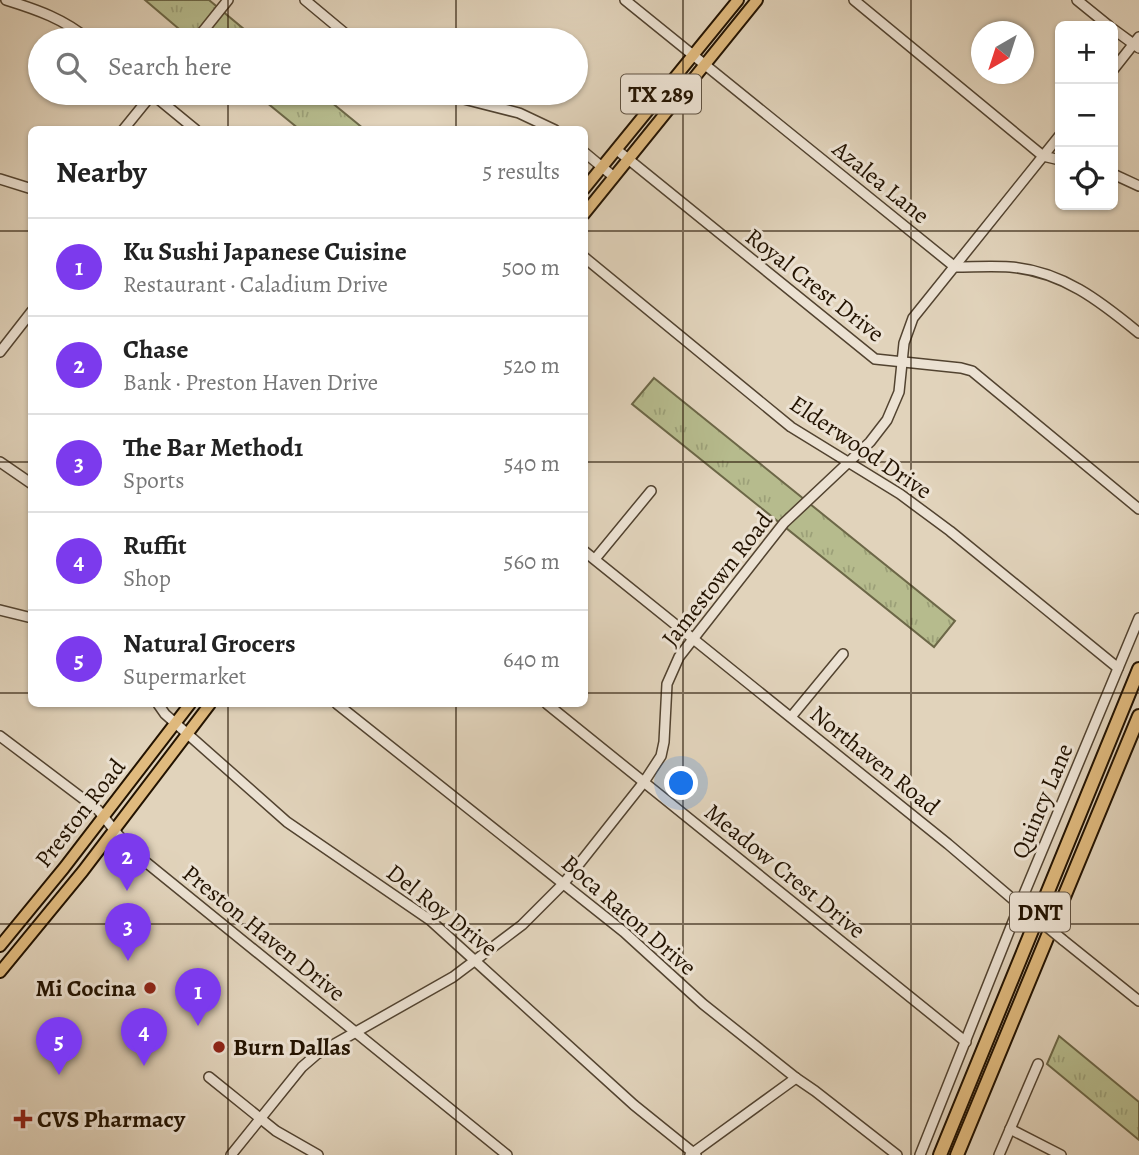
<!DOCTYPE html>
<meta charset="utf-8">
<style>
body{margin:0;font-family:Alegreya,serif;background:#f2f2f2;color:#222}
.controls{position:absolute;right:21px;top:21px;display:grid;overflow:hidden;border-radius:10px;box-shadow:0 2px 5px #0004}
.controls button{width:63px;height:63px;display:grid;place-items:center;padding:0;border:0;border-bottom:2px solid #e0e0e0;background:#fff;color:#222;font:35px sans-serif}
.compass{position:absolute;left:971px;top:21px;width:63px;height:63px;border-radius:50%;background:#fff;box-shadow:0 2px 5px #0004;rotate:219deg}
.you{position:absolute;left:682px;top:784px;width:24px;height:24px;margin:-18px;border:5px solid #fff;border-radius:50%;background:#1a73e8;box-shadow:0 0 0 10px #1a73e833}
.badge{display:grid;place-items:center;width:46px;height:46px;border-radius:50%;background:#7c3aed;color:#fff;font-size:23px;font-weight:700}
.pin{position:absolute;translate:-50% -58px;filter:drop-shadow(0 2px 4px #0008)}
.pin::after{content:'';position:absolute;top:37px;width:24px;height:21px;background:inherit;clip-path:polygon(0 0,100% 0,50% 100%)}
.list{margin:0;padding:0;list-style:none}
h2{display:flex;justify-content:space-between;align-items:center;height:91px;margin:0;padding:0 28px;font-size:30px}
h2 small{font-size:23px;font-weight:400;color:#767676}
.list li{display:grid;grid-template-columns:46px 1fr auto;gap:21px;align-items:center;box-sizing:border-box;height:98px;padding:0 28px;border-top:2px solid #e0e0e0}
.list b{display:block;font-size:26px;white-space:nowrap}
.list p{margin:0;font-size:23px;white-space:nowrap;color:#767676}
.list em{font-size:23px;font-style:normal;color:#767676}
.icon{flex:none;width:38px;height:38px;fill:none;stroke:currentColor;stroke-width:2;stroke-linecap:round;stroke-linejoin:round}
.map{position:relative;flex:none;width:1139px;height:1155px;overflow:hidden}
.search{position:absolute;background:#fff;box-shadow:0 2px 5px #0004;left:28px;top:28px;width:560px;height:77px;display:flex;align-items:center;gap:18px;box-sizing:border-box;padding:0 24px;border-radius:38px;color:#767676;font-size:26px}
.panel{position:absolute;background:#fff;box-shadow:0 2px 5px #0004;left:28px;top:126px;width:560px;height:581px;border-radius:10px}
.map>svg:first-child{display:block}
</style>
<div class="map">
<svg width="1139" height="1155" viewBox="0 0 1139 1155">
<defs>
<pattern id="grass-tufts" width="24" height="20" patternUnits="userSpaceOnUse" patternTransform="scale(1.75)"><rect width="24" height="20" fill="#b6bb8d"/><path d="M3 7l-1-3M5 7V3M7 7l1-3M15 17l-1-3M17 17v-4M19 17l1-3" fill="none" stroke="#9ca078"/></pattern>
</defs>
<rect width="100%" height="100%" fill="#e1d3bb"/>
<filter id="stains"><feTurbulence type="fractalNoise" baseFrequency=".00286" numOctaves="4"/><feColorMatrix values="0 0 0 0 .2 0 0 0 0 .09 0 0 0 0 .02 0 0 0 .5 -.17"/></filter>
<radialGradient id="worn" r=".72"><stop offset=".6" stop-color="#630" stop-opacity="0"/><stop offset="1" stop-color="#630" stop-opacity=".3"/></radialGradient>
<g fill="url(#grass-tufts)" stroke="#6c6747" stroke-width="2">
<path d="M145,0h64l48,40h-65z"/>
<path d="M255,93h65l44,36h-65z"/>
<path d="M654,378l301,243 -21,26 -302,-243z"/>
<path d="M1059,1036l80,66v38l-92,-76z"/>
</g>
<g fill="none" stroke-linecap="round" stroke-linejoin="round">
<g stroke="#524330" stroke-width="12">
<g id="minor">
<path d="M6,0c32,10 58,19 83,40"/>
<path d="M305,0l48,40"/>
<path d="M625,0l330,267c18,0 37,-1 55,0 52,4 90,34 129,66"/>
<path d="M854,0l189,156 17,4"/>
<path d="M1077,0l32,26"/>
<path d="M1113,29l26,19"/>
<path d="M196,40l32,-40"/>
<path d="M1113,70l26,-33"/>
<path d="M151,93l45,37"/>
<path d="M440,93l79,20 36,17"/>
<path d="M123,130l30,-37"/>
<path d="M617,150l258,209 86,9 11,3 167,138"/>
<path d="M584,152l30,25"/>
<path d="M1113,174l26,12"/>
<path d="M0,179l32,10"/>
<path d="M584,257l207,170 109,67 50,37 168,137"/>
<path d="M0,352l32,-41"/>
<path d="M0,462l32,22"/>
<path d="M584,551l364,293 74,63"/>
<path d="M595,559l56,-68"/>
<path d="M0,610l32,8"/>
<path d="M158,704l7,10 122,108 143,98 204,185 62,50"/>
<path d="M337,704l287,228 79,72 93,74 19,13 82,64"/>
<path d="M547,704l419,338"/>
<path d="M791,717l52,-63"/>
<path d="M0,736l98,74 22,27 22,22 365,296"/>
<path d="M1063,940l76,61"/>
<path d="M209,1077l67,54 42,24"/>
<path d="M1010,1129l51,26"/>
<path d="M231,1155l71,-88 15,-13 136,-77 69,-52 42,-42 80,-101 17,-26 3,-14 3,-58 12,-27 105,-134 86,-81 17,-22 12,-28 5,-49 9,-25 147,-183"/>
<path d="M690,1155l106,-77"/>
<path d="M920,1155l104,-261 115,-276"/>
<path d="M999,1155l39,-91"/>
</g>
</g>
<g stroke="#231301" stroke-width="14">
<g id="major">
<path d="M584,189l154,-189"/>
<path d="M584,214l173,-214"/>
<path d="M0,946l64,-78 126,-164"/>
<path d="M0,972l83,-101 127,-167"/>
</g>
</g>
<g stroke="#231301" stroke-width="16">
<g id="highway">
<path d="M940,1155l199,-486"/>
<path d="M957,1155l182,-439"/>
</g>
</g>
<use href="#minor" stroke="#ece2d3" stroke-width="9"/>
<use href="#major" stroke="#e0ba7e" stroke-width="10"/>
<use href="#highway" stroke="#e0ba7e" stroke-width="12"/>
<g stroke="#524330" stroke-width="12" stroke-linecap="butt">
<path id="minor-bridge" d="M1029,912l34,28"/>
</g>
<use href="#minor-bridge" stroke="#ece2d3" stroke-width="9"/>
</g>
<path fill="none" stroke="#231301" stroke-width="2" stroke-opacity="0.55" d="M228,0v40M456,0v40M683,0v1155M911,0v1155M228,93v37M456,93v37M0,231h32M584,231h555M0,462h32M584,462h555M0,693h32M584,693h555M228,704v451M456,704v451M0,924h1139"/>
<g fill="#8f2418" stroke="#ece2d3" stroke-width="2.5">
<circle cx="150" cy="988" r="7"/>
<circle cx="219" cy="1047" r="7"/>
<path d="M19.5 1108.5h7v7h7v7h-7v7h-7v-7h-7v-7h7z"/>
</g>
<g text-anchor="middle" stroke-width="6" stroke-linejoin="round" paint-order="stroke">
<g fill="#ece2d3" stroke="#5f5140" stroke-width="2">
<rect x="621" y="74.5" width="80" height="39" rx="5"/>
<rect x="1010" y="892.5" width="60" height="39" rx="5"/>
</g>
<g font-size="23" font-weight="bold" fill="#231301">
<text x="661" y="102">TX 289</text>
<text x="1040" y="920">DNT</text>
</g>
<g font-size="24" fill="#231301" stroke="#ece2d3">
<text transform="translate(881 182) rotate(39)" y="8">Azalea Lane</text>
<text transform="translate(815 285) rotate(38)" y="8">Royal Crest Drive</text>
<text transform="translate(861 447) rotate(34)" y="8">Elderwood Drive</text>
<text transform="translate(717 579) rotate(-52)" y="8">Jamestown Road</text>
<text transform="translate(875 760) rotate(39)" y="8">Northaven Road</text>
<text transform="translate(1042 801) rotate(-67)" y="8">Quincy Lane</text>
<text transform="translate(80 813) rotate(-52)" y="8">Preston Road</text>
<text transform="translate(785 871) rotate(39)" y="8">Meadow Crest Drive</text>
<text transform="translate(442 910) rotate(38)" y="8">Del Roy Drive</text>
<text transform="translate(629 915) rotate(41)" y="8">Boca Raton Drive</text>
<text transform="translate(264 933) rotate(39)" y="8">Preston Haven Drive</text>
</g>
<g font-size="24" font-weight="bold" fill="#231301" stroke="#ece2d3" text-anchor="start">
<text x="136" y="996" text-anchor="end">Mi Cocina</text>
<text x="233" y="1055">Burn Dallas</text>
<text x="37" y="1127">CVS Pharmacy</text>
</g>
</g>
<rect width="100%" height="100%" filter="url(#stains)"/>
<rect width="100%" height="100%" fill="url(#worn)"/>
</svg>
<div class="controls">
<button>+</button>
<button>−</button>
<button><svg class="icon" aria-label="locate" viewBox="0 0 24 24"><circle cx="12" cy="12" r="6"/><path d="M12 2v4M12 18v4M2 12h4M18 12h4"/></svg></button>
</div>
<svg class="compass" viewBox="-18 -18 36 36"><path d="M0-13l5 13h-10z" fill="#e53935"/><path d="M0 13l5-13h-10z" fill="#767676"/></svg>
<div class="you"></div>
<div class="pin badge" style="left:198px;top:1026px">1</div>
<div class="pin badge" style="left:127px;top:891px">2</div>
<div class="pin badge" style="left:128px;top:961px">3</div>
<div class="pin badge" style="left:144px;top:1066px">4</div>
<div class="pin badge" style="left:59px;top:1075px">5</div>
<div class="search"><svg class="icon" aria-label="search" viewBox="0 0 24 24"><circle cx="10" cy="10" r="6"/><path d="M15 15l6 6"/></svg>Search here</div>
<section class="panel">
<h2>Nearby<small>5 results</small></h2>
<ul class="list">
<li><span class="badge">1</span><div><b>Ku Sushi Japanese Cuisine</b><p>Restaurant · Caladium Drive</p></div><em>500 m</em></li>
<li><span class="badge">2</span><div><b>Chase</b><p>Bank · Preston Haven Drive</p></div><em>520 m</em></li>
<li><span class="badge">3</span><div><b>The Bar Method1</b><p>Sports</p></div><em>540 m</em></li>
<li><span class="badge">4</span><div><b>Ruffit</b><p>Shop</p></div><em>560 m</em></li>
<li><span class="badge">5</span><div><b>Natural Grocers</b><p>Supermarket</p></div><em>640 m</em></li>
</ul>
</section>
</div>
